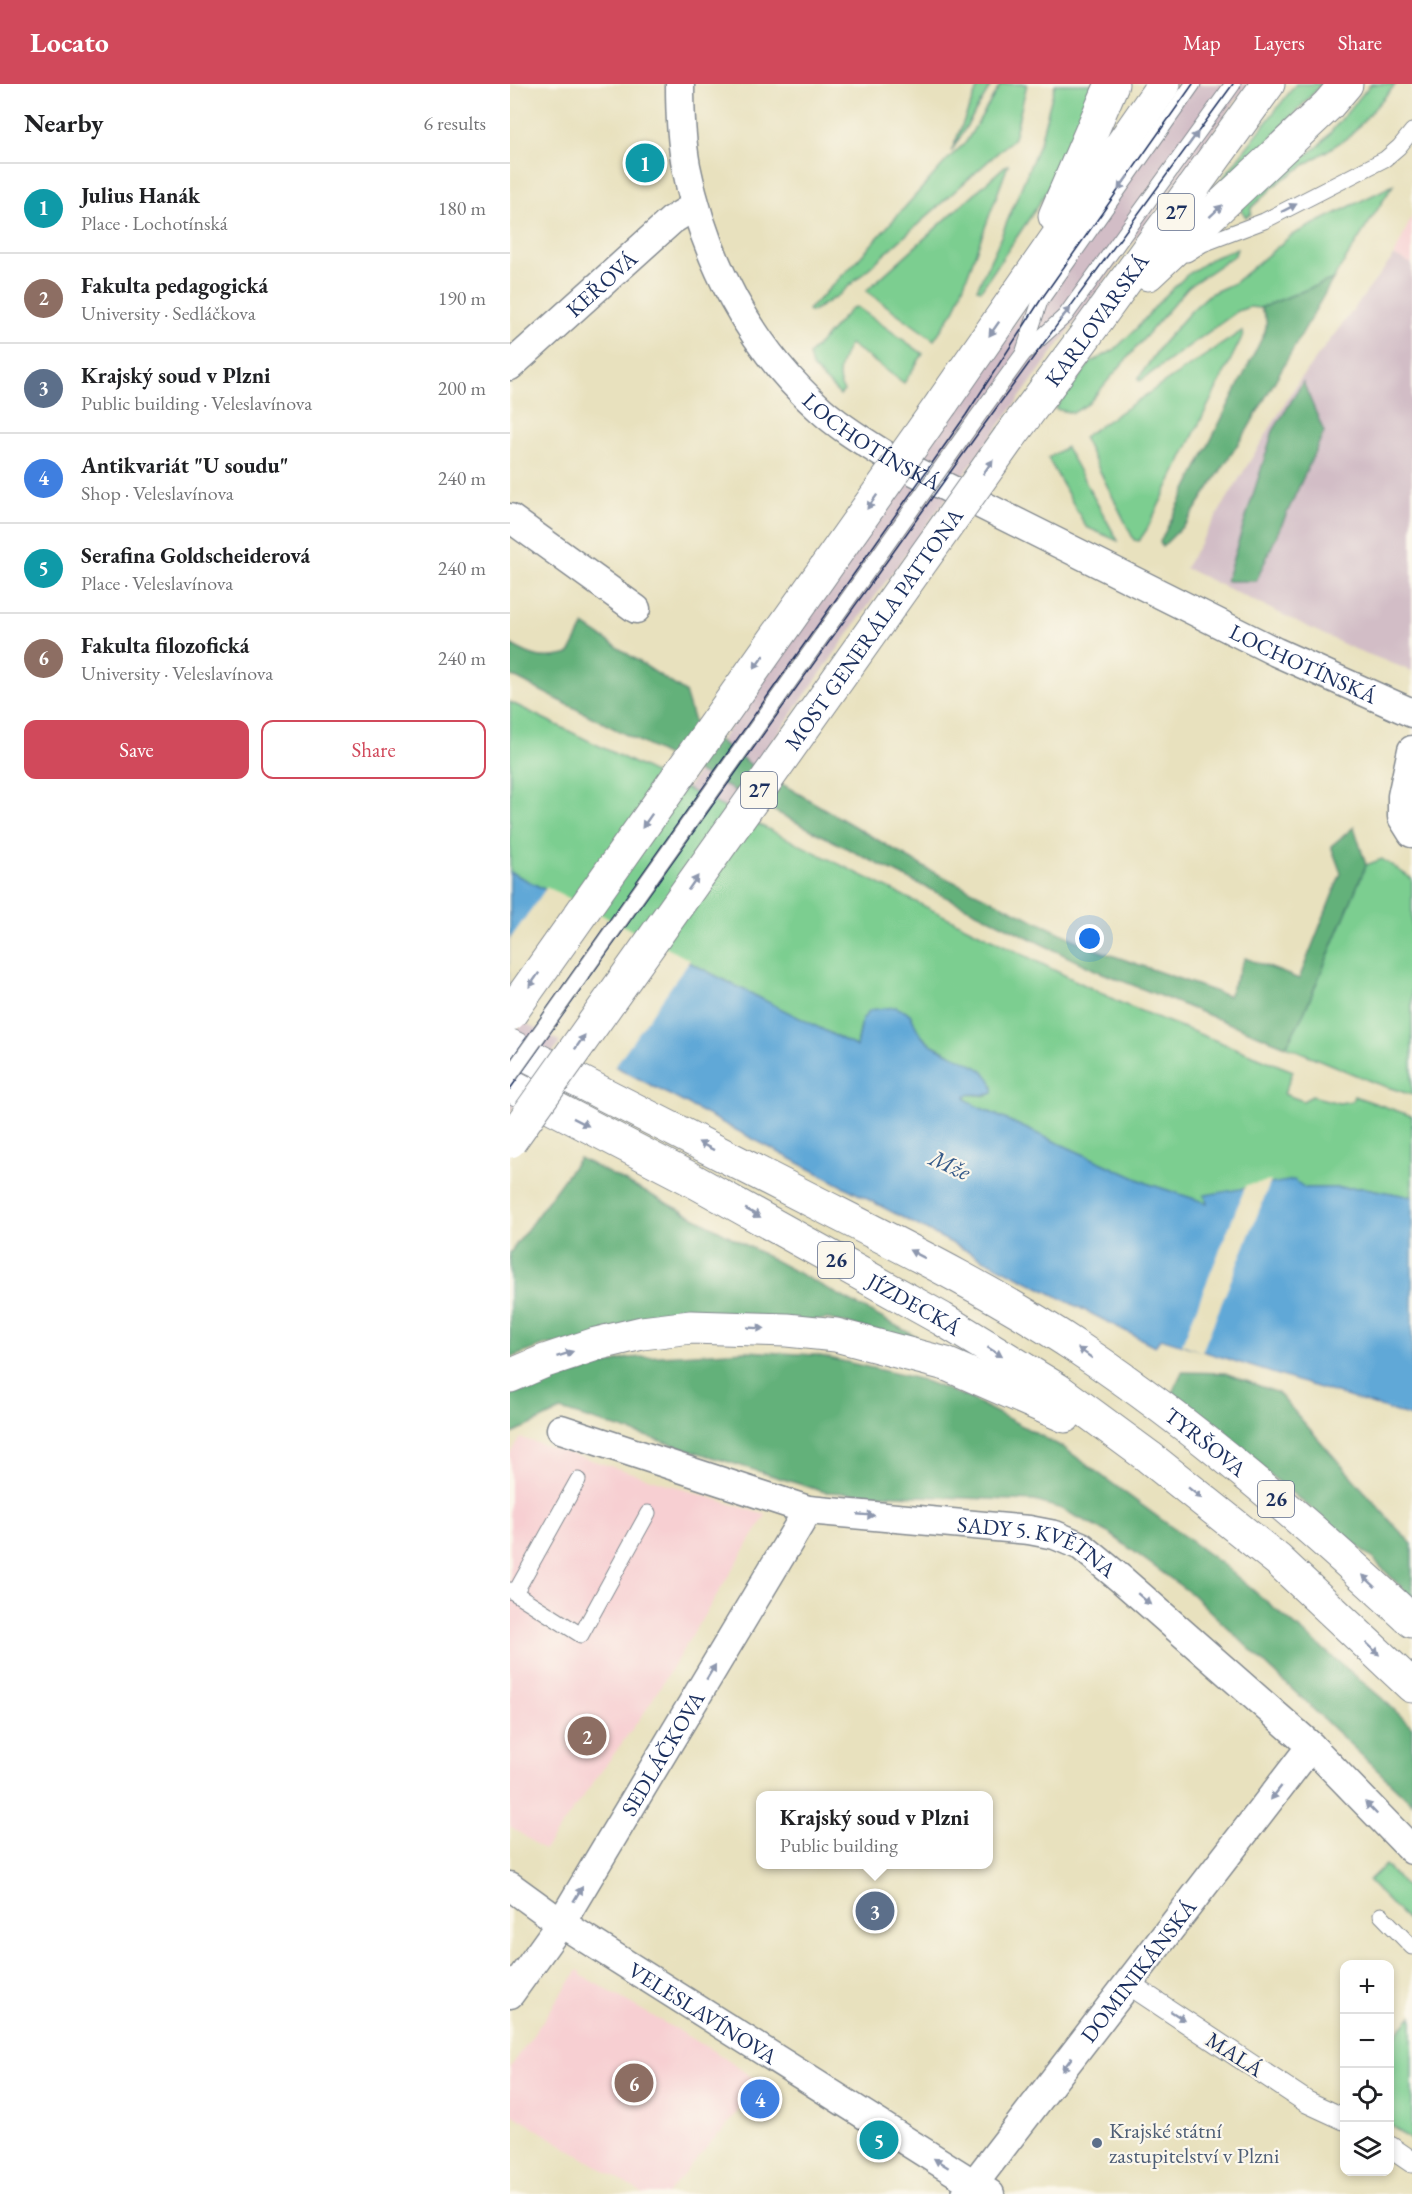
<!DOCTYPE html>
<meta charset="utf-8">
<style>
body{margin:0;font-family:"EB Garamond",serif;background:#f2f2f2;color:#202124}
.controls{position:absolute;right:18px;bottom:18px;display:grid;overflow:hidden;border-radius:12px;box-shadow:0 3px 9px #0003}
.controls button{width:54px;height:54px;display:grid;place-items:center;padding:0;border:0;border-bottom:2px solid #e0e0e0;background:#fff;color:#202124;font:30px sans-serif}
.you{position:absolute;left:580px;top:855px;width:21px;height:21px;margin:-15px;border:4px solid #fff;border-radius:50%;background:#1a73e8;box-shadow:0 0 0 9px #1a73e833}
.badge{display:grid;place-items:center;width:39px;height:39px;border-radius:50%;background:#d1495b;color:#fff;font-size:20px;font-weight:700}
.pin{position:absolute;translate:-50% -50%;border:3px solid #fff;box-shadow:0 2px 6px #0006}
.popup{position:absolute;left:246px;top:1707px;width:237px;height:78px;box-sizing:border-box;display:grid;place-content:center;border-radius:12px;background:#fff;filter:drop-shadow(0 2px 4px #0005);font-size:20px;white-space:nowrap;color:#757577}
.popup b{font-size:22px;color:#202124}
.popup::after{content:'';position:absolute;left:50%;top:100%;margin-left:-12px;border:12px solid transparent;border-top-color:#fff}
.list{margin:0;padding:0;list-style:none}
h2{display:flex;justify-content:space-between;align-items:center;height:78px;margin:0;padding:0 24px;font-size:26px}
h2 small{font-size:20px;font-weight:400;color:#757577}
.list li{display:grid;grid-template-columns:39px 1fr auto;gap:18px;align-items:center;box-sizing:border-box;height:90px;padding:0 24px;border-top:2px solid #e0e0e0}
.list b{display:block;font-size:22px;white-space:nowrap}
.list p{margin:0;font-size:20px;white-space:nowrap;color:#757577}
.list em{font-size:20px;font-style:normal;color:#757577}
.actions{display:flex;gap:12px;padding:18px 24px}
.actions a{flex:1;padding:14px 0;border:2px solid #d1495b;border-radius:12px;text-align:center;font-size:21px;color:#d1495b}
.actions .main{background:#d1495b;color:#fff}
.icon{flex:none;width:33px;height:33px;fill:none;stroke:currentColor;stroke-width:2;stroke-linecap:round;stroke-linejoin:round}
.map{position:relative;flex:none;width:902px;height:2110px;overflow:hidden}
header{display:flex;align-items:center;gap:36px;box-sizing:border-box;height:84px;padding:0 30px;background:#d1495b;color:#fff}
header strong{font-size:28px}
nav{display:flex;gap:33px;margin-inline-start:auto;font-size:21px}
main{display:flex}
aside{flex:1;background:#fff}
.map>svg:first-child{display:block}
</style>
<header>
<strong>Locato</strong>
<nav><a>Map</a><a>Layers</a><a>Share</a></nav>
</header>
<main>
<aside>
<h2>Nearby<small>6 results</small></h2>
<ul class="list">
<li><span class="badge" style="background:#0f9aa8">1</span><div><b>Julius Hanák</b><p>Place · Lochotínská</p></div><em>180 m</em></li>
<li><span class="badge" style="background:#8d6e63">2</span><div><b>Fakulta pedagogická</b><p>University · Sedláčkova</p></div><em>190 m</em></li>
<li><span class="badge" style="background:#5c6f8a">3</span><div><b>Krajský soud v Plzni</b><p>Public building · Veleslavínova</p></div><em>200 m</em></li>
<li><span class="badge" style="background:#3f7fe0">4</span><div><b>Antikvariát &quot;U soudu&quot;</b><p>Shop · Veleslavínova</p></div><em>240 m</em></li>
<li><span class="badge" style="background:#0f9aa8">5</span><div><b>Serafina Goldscheiderová</b><p>Place · Veleslavínova</p></div><em>240 m</em></li>
<li><span class="badge" style="background:#8d6e63">6</span><div><b>Fakulta filozofická</b><p>University · Veleslavínova</p></div><em>240 m</em></li>
</ul>
<div class="actions"><a class="main">Save</a><a>Share</a></div>
</aside>
<div class="map">
<svg width="902" height="2110" viewBox="0 0 902 2110">
<rect width="100%" height="100%" fill="#fbf7ec"/>
<filter id="ink" filterUnits="userSpaceOnUse"><feTurbulence type="fractalNoise" baseFrequency=".0167" numOctaves="2"/><feDisplacementMap in="SourceGraphic" scale="12" xChannelSelector="R" yChannelSelector="G"/><feConvolveMatrix kernelMatrix="1 2 1 2 8 2 1 2 1" color-interpolation-filters="sRGB"/></filter>
<filter id="wash" filterUnits="userSpaceOnUse"><feTurbulence type="fractalNoise" baseFrequency=".008" numOctaves="4" result="noise"/><feDisplacementMap in="SourceGraphic" scale="24" xChannelSelector="R" yChannelSelector="G"/><feGaussianBlur stdDeviation="1.35" result="paint"/><feColorMatrix in="noise" values="0 0 0 0 0 0 0 0 0 0 0 0 0 0 0 0 0 1.4 0 .05"/><feComposite in="paint" operator="in"/></filter>
<g filter="url(#wash)">
<rect width="100%" height="100%" fill="#e8e1be"/>
<g fill="#f7cfd2">
<path d="M902,132v48l-18,-8z"/>
<path d="M11,1354l245,77 -120,195 -102,140 -34,-24v-373z"/>
<path d="M68,1886l3,2v3l136,78 42,29 -38,52 -2,-1 -52,61h-24l-133,-81v-45z"/>
</g>
<g fill="#d2bdc6">
<path d="M671,0h67l-377,518 -361,511v-73z"/>
<path d="M884,172l18,8v407l-60,-23 -167,-80 113,-186z"/>
</g>
<g fill="#7bce90" stroke="#4b7e77" stroke-width="1.5">
<path d="M469,0h13l-41,68z"/>
<path d="M491,0h26l-13,54 -175,157 -28,17 -3,-2 48,-48 91,-102 19,-18z"/>
<path d="M545,0h42l-35,81 -23,39 -58,86 -4,-1 20,-43 43,-104z"/>
<path d="M786,0h26l-117,125 -4,-3z"/>
<path d="M861,0h25l-46,52 -70,45 -29,27v6l-5,3 -6,-9 44,-43 20,-8 16,-12z"/>
<path d="M498,81l-53,144 -21,31 -68,-49 139,-125z"/>
<path d="M883,101l-60,94 -73,29 -11,-1 -11,4 -98,70 -2,-2 24,-35 30,-34 18,-16 24,-11 58,-48z"/>
<path d="M727,164l-2,7 -47,32 -100,117 -15,9 -18,-4 35,-46 24,-13 23,-22 22,-26 28,-27 24,-16z"/>
<path d="M347,223l66,47 -19,29 -54,-39c-8,14 -17,33 -6,47l-4,4 -28,-28 -3,-12 43,-47z"/>
<path d="M732,247l1,4 -96,194 -8,12 -5,-1 -51,-103z"/>
<path d="M556,363l52,94 -32,-14 -38,-69z"/>
<path d="M0,618l613,302 170,67 -9,23 19,7 9,-5 27,7 13,-2 2,-5 58,20v81l-47,-9h-60l-100,8 3,8 -59,-20 -173,-78 -10,-7v-5l22,2 -11,-29 -46,-23 -12,-10 -9,-20 -14,-7 -34,13 -5,27 -347,-175z"/>
<path d="M872,775l30,20v216l-37,-12 -89,-37 18,-33 62,-148z"/>
<path d="M875,1781l27,28v32l-44,-44z"/>
<path d="M902,1932v125l-22,-16v-76l8,-17z"/>
</g>
<g fill="#64b17a" stroke="#40706c" stroke-width="1.5">
<path d="M823,195l-86,151 -60,92 -25,25 -2,-5 104,-208c4,-10 3,-17 -4,-26z"/>
<path d="M793,298l21,50 -68,149h-30l47,-150z"/>
<path d="M74,541l101,67 9,30 64,48 171,100 165,79 134,47 17,-38 54,21 42,-106 -10,-27 23,-19 12,38 -62,148 -18,33 -191,-76 -227,-111 -358,-184v-31c22,13 34,17 59,10z"/>
<path d="M69,1074l115,59 223,120 5,6 -94,-24 -283,26 -35,13v-105z"/>
<path d="M236,1267l70,4 103,24 50,19 95,50 159,117 161,135 28,27v76l-219,-208 -83,-61 -48,-25 -27,-8 -210,-9 -264,-82 -51,25v-40l12,-5 106,-32z"/>
<path d="M672,1288l43,1 53,20 115,131 19,20v54l-41,-41 -200,-162z"/>
</g>
<path fill="#61a8d7" stroke="#3e6c9a" stroke-width="1.5" d="M0,788l347,175 5,-27 8,-10 26,-3 14,7c6,12 9,23 21,30 18,13 66,22 62,49 -9,5 -20,-2 -28,3l1,3 10,7 173,78 58,19 -2,-8 89,-15 11,8h60l47,9v220l-251,-79 -6,8 -221,-112 -424,-223z"/>
<g fill="#e8e1be">
<path d="M37,803l143,73 -77,109 -103,-54v-76z"/>
<path d="M761,1097l-69,171 -20,-8 64,-159z"/>
</g>
</g>
<g filter="url(#ink)">
<g fill="none" stroke-linecap="round" stroke-linejoin="round">
<g stroke="#82888e" stroke-width="17">
<g id="service">
<path d="M677,170l16,-10 61,-23 121,-62 14,-12 13,-16"/>
<path d="M513,270l17,-53 153,-217"/>
<path d="M465,336l48,-66 42,-38 168,-232"/>
<path d="M0,1506l71,45 67,-122"/>
<path d="M5,1509l63,-113"/>
<path d="M871,1831l31,32"/>
</g>
</g>
<g stroke="#82888e" stroke-width="23">
<g id="pedestrian">
<path d="M619,1900l178,118 37,17"/>
<path d="M880,2063l22,15"/>
</g>
</g>
<g stroke="#82888e" stroke-width="31">
<g id="minor">
<path id="s1" d="M170,0c0,27 1,55 6,82 18,92 64,181 135,244 22,20 49,35 75,52l380,190 136,61"/>
<path id="s2" d="M0,282l162,-146 23,-14"/>
<path d="M0,434l126,91"/>
<path d="M902,666l-10,46v21l10,16"/>
<path id="s3" d="M51,1345l247,81 221,20 26,5 26,11 40,33 190,167 101,104"/>
<path id="s4" d="M0,1802l51,37 429,271"/>
<path id="s5" d="M0,1910l51,-71 247,-413"/>
<path id="s6" d="M456,2110l345,-448"/>
</g>
</g>
<g stroke="#82888e" stroke-width="35">
<g id="primary">
<path d="M545,132l57,-132"/>
<path d="M638,190l180,-169 18,-21"/>
<path d="M432,319l222,-319"/>
<path id="s7" d="M499,354l74,-99 185,-255"/>
<path id="s8" d="M0,962c101,52 202,103 303,155 90,46 181,91 265,147 120,80 229,175 334,273"/>
<path id="s9" d="M0,1001l177,92 255,142 116,71 91,67 129,103 134,126"/>
<path d="M0,1292l35,-15 51,-17 46,-11 49,-6 96,3 49,5 110,29 119,52"/>
</g>
</g>
<use href="#service" stroke="#fff" stroke-width="15"/>
<use href="#pedestrian" stroke="#fff" stroke-width="21"/>
<use href="#minor" stroke="#fff" stroke-width="28"/>
<use href="#primary" stroke="#fff" stroke-width="33"/>
<g stroke="#1b2f5e" stroke-width="1.5">
<path d="M0,977l456,-646 74,-114 153,-217"/>
<path d="M0,1005l474,-664 249,-341"/>
</g>
<g stroke="#82888e" stroke-width="17" stroke-linecap="butt">
<path id="service-bridge" d="M0,991l465,-655"/>
</g>
<g stroke="#82888e" stroke-width="35" stroke-linecap="butt">
<g id="primary-bridge">
<path d="M0,930l432,-611"/>
<path id="s10" d="M0,1057l499,-703"/>
</g>
</g>
<use href="#service-bridge" stroke="#fff" stroke-width="15"/>
<use href="#primary-bridge" stroke="#fff" stroke-width="33"/>
</g>
<defs><path id="oneway-solid" d="M-6-.8H1V-3.2L6.5 0L1 3.2V.8H-6Z" transform="scale(1.5)"/></defs>
<g fill="#8d97ae">
<use href="#oneway-solid" transform="translate(683 55) rotate(-54)"/>
<use href="#oneway-solid" transform="translate(613 99) rotate(125)"/>
<use href="#oneway-solid" transform="translate(779 124) rotate(-27)"/>
<use href="#oneway-solid" transform="translate(706 127) rotate(-43)"/>
<use href="#oneway-solid" transform="translate(555 230) rotate(-49)"/>
<use href="#oneway-solid" transform="translate(484 245) rotate(125)"/>
<use href="#oneway-solid" transform="translate(478 383) rotate(-55)"/>
<use href="#oneway-solid" transform="translate(362 418) rotate(125)"/>
<use href="#oneway-solid" transform="translate(249 578) rotate(125)"/>
<use href="#oneway-solid" transform="translate(137 737) rotate(125)"/>
<use href="#oneway-solid" transform="translate(183 799) rotate(-55)"/>
<use href="#oneway-solid" transform="translate(24 896) rotate(125)"/>
<use href="#oneway-solid" transform="translate(70 958) rotate(-55)"/>
<use href="#oneway-solid" transform="translate(71 1038) rotate(27)"/>
<use href="#oneway-solid" transform="translate(196 1062) rotate(-153)"/>
<use href="#oneway-solid" transform="translate(243 1129) rotate(29)"/>
<use href="#oneway-solid" transform="translate(407 1170) rotate(-153)"/>
<use href="#oneway-solid" transform="translate(246 1244) rotate(3)"/>
<use href="#oneway-solid" transform="translate(485 1268) rotate(32)"/>
<use href="#oneway-solid" transform="translate(575 1269) rotate(-145)"/>
<use href="#oneway-solid" transform="translate(55 1270) rotate(-18)"/>
<use href="#oneway-solid" transform="translate(685 1409) rotate(39)"/>
<use href="#oneway-solid" transform="translate(356 1431) rotate(5)"/>
<use href="#oneway-solid" transform="translate(859 1497) rotate(-137)"/>
<use href="#oneway-solid" transform="translate(634 1515) rotate(41)"/>
<use href="#oneway-solid" transform="translate(863 1565) rotate(43)"/>
<use href="#oneway-solid" transform="translate(201 1588) rotate(-59)"/>
<use href="#oneway-solid" transform="translate(766 1709) rotate(128)"/>
<use href="#oneway-solid" transform="translate(861 1724) rotate(-134)"/>
<use href="#oneway-solid" transform="translate(68 1810) rotate(-59)"/>
<use href="#oneway-solid" transform="translate(668 1932) rotate(33)"/>
<use href="#oneway-solid" transform="translate(557 1980) rotate(127)"/>
<use href="#oneway-solid" transform="translate(431 2079) rotate(-148)"/>
</g>
</g>
<circle fill="#5c6f8a" stroke="#fbf7ec" stroke-width="2" cx="587" cy="2059" r="6"/>
<g text-anchor="middle" stroke-width="4.5" stroke-linejoin="round" paint-order="stroke">
<g fill="#fbf7ec" stroke="#5e6b89" stroke-width="1.5">
<rect x="648" y="110" width="36" height="36" rx="4.5"/>
<rect x="231" y="688" width="36" height="36" rx="4.5"/>
<rect x="308" y="1158" width="36" height="36" rx="4.5"/>
<rect x="748" y="1397" width="36" height="36" rx="4.5"/>
</g>
<g font-size="21" font-weight="bold" fill="#1b2f5e">
<text x="666" y="135">27</text>
<text x="249" y="713">27</text>
<text x="326" y="1183">26</text>
<text x="766" y="1422">26</text>
</g>
<g font-size="22" fill="#1b2f5e" stroke="#fbf7ec">
<text dy="8" stroke="none"><textPath href="#s2" startOffset="123">KEŘOVÁ</textPath></text>
<text dy="8" stroke="none"><textPath href="#s7" startOffset="147">KARLOVARSKÁ</textPath></text>
<text dy="8" stroke="none"><textPath href="#s1" startOffset="426">LOCHOTÍNSKÁ</textPath></text>
<text dy="8" stroke="none"><textPath href="#s10" startOffset="628">MOST GENERÁLA PATTONA</textPath></text>
<text dy="8" stroke="none"><textPath href="#s1" startOffset="912">LOCHOTÍNSKÁ</textPath></text>
<text dy="8" stroke="none"><textPath href="#s9" startOffset="460">JÍZDECKÁ</textPath></text>
<text dy="8" stroke="none"><textPath href="#s8" startOffset="802">TYRŠOVA</textPath></text>
<text dy="8" stroke="none"><textPath href="#s3" startOffset="494">SADY 5. KVĚTNA</textPath></text>
<text dy="8" stroke="none"><textPath href="#s5" startOffset="285">SEDLÁČKOVA</textPath></text>
<text dy="8" stroke="none"><textPath href="#s6" startOffset="282">DOMINIKÁNSKÁ</textPath></text>
<text dy="8" stroke="none"><textPath href="#s4" startOffset="231">VELESLAVÍNOVA</textPath></text>
<text transform="translate(725 1970) rotate(33)" y="8">MALÁ</text>
</g>
<g font-size="22" fill="#4e5e75" stroke="#fbf7ec" text-anchor="start">
<text x="599" y="2054">Krajské státní<tspan x="599" dy="25">zastupitelství v Plzni</tspan></text>
</g>
<g font-size="24" font-style="italic" fill="#345988" stroke="#fbf7ec">
<text transform="translate(440 1081) rotate(24)" y="8">Mže</text>
</g>
</g>
</svg>
<div class="controls">
<button>+</button>
<button>−</button>
<button><svg class="icon" aria-label="locate" viewBox="0 0 24 24"><circle cx="12" cy="12" r="6"/><path d="M12 2v4M12 18v4M2 12h4M18 12h4"/></svg></button>
<button><svg class="icon" aria-label="layers" viewBox="0 0 24 24"><path d="M12 4l9 5-9 5-9-5zM3 14l9 5 9-5"/></svg></button>
</div>
<div class="you"></div>
<div class="pin badge" style="left:135px;top:79px;background:#0f9aa8">1</div>
<div class="pin badge" style="left:77px;top:1652px;background:#8d6e63">2</div>
<div class="pin badge" style="left:365px;top:1827px;background:#5c6f8a">3</div>
<div class="popup"><b>Krajský soud v Plzni</b>Public building</div>
<div class="pin badge" style="left:250px;top:2015px;background:#3f7fe0">4</div>
<div class="pin badge" style="left:369px;top:2056px;background:#0f9aa8">5</div>
<div class="pin badge" style="left:124px;top:1999px;background:#8d6e63">6</div>
</div>
</main>
